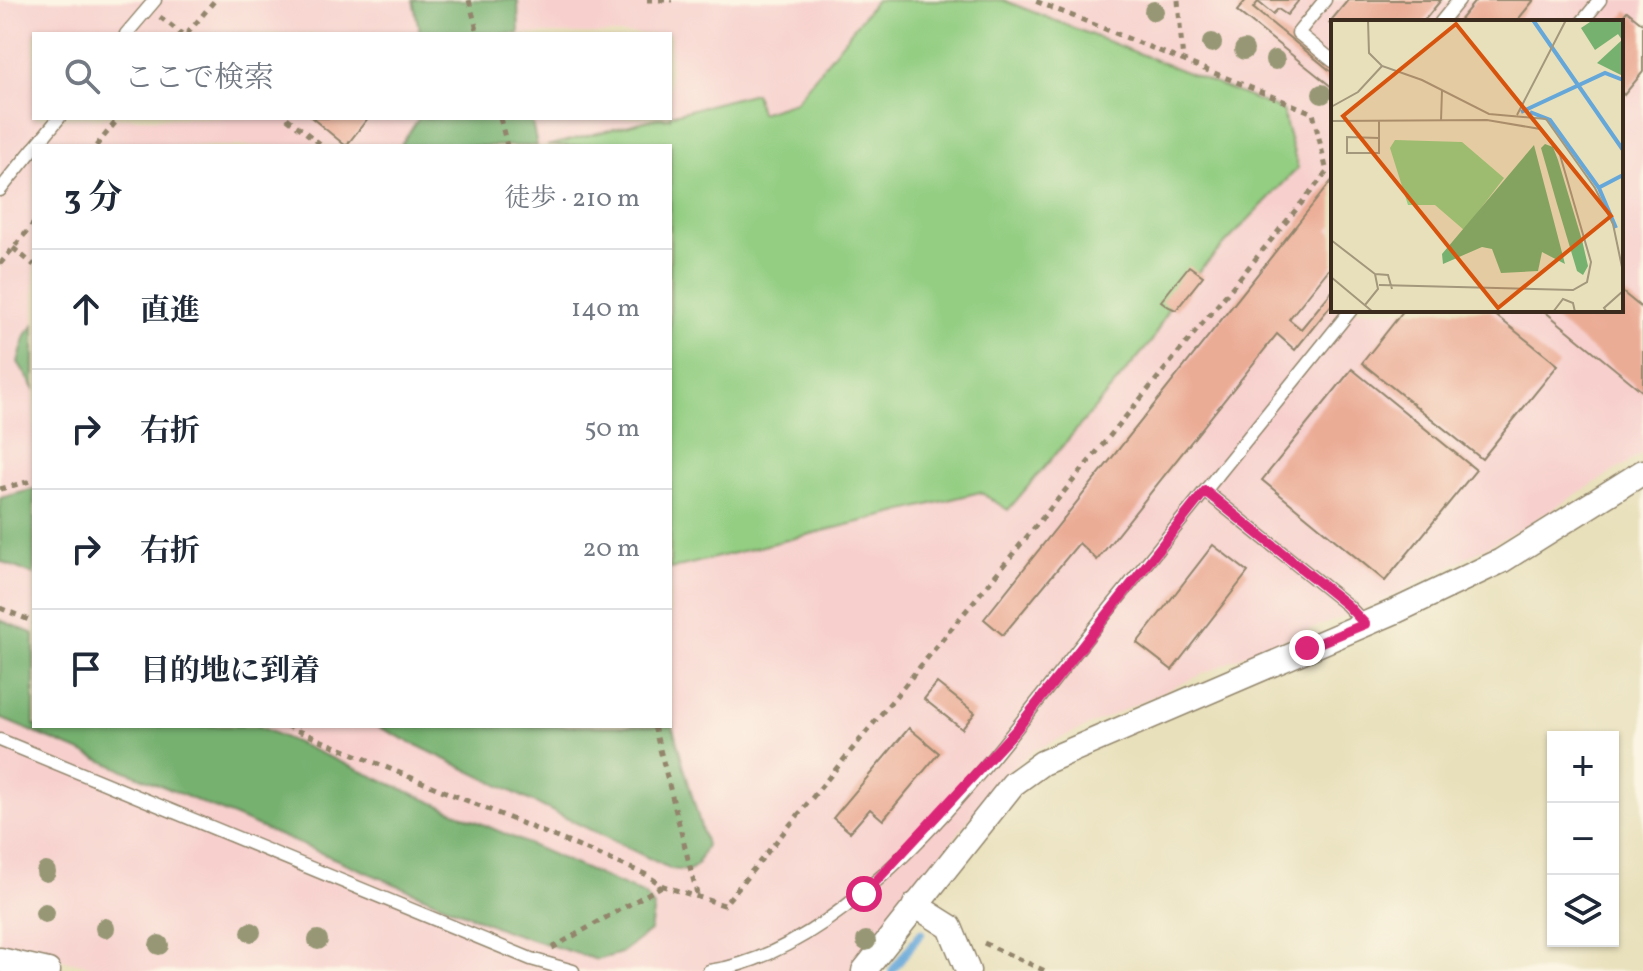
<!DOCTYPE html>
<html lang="ja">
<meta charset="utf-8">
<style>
body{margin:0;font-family:Vollkorn,"Noto Serif JP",serif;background:#f2f2f3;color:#1f2937}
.controls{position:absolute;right:24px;bottom:24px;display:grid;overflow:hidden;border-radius:0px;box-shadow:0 2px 6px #0004}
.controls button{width:72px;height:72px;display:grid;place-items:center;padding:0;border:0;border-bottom:2px solid #e0e1e3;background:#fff;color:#1f2937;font:40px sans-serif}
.stop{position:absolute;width:24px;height:24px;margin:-18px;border:6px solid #db2777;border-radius:50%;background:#fff}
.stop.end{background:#db2777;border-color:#fff;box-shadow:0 2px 8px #0008}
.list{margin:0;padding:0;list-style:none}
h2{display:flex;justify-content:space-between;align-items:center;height:104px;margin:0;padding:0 32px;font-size:34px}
h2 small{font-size:26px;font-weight:400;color:#747a83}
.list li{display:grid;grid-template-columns:52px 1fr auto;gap:24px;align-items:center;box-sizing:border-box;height:120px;padding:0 32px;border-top:2px solid #e0e1e3}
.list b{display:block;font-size:30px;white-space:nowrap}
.list em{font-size:26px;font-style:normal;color:#747a83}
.icon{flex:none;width:44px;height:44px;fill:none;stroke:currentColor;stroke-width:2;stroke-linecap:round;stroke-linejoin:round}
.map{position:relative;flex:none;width:1643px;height:971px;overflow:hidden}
.search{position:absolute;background:#fff;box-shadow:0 2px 6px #0004;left:32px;top:32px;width:640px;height:88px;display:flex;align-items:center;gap:20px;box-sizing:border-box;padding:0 28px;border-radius:0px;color:#747a83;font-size:30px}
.panel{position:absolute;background:#fff;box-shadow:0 2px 6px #0004;left:32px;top:144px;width:640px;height:584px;border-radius:0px}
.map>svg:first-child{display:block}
</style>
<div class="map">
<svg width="1643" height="971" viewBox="0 0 1643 971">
<rect width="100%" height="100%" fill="#fcf5e5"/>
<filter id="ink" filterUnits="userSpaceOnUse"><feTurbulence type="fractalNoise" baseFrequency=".0125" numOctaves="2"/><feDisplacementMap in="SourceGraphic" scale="16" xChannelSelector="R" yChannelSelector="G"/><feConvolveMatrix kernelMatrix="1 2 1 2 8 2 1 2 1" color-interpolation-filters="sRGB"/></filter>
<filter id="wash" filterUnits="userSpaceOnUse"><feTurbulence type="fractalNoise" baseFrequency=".006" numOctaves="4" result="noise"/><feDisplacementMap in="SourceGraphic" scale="32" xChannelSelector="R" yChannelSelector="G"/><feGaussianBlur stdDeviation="1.8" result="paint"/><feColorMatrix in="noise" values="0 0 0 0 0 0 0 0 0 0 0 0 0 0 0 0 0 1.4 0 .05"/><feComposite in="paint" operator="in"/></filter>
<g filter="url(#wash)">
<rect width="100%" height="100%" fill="#e8e0bb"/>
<path fill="#f7d0cd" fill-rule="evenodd" d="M0,0h1643v453l-124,77 -140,73 -130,50 -216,98 -27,22 -156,198h-736l-114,-25zM1333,22h288v288h-288zM34,34h636v84h-636zM34,146h636v580h-636z"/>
<path fill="#93ce82" stroke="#677c50" stroke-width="2" d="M876,0h127l279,110 16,58 -101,105 -28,34 -17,34 -144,169 -28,-18 -310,77v-423h-123l110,-28h13v-3l85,-22 5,20 35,-11z"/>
<g fill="#76b170" stroke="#586e47" stroke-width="2">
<path d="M413,0h105l1,34h-99z"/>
<path d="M419,118h112l6,28h-137z"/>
<path d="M34,325v63l-16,-26 8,-27z"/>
<path d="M34,489v86l-34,-14v-63z"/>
<path d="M0,620l34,14v92h224l387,169 9,12 -4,24 -29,22 -24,7 -88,-28 -509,-214z"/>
<path d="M670,717l36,128 -9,20 -9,6 -17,-2 -294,-143h293z"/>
</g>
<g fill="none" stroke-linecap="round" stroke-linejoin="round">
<path stroke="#65a7d9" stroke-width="8" d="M892,971l29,-38"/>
</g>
<g id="blocks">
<g fill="#ebac95">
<path d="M1246,0h53l-12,15 -9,-6 -5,5 -15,-12 -5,6 80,65v15l-96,-77z"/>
<path d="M1348,0h93l-18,22h-90v5l-4,-4z"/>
<path d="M1476,0h58l-18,22h-58z"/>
<path d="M1627,11l16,13v48l-19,23 -3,-3 -3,-70z"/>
<path d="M312,118h56l-22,28z"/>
<path d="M1333,179v46l-4,5 4,3v31l-44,55 12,10 32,-39v13l-38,47 -18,-16 -180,226 -18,-17 -76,92 -19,-16z"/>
<path d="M1189,266l14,10 -27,34 -7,-3 -8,-6z"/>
<path d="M1621,291l22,18v83l-100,-82h78z"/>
<path d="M1404,310h85l69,55 -76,94 -120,-96z"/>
<path d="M1352,369l124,101 -91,111 -123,-101z"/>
<path d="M1213,545l35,27 -76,98 -35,-27z"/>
<path d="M937,683l38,30 -13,16 -38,-30z"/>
<path d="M909,728l30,25 -56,67 -13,-11 -20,23 -17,-14z"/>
</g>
</g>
</g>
<g filter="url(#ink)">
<use href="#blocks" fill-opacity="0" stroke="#92856c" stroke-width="2"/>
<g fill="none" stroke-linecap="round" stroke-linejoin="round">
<g stroke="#92856c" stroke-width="15">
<g id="lane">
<path d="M1325,0l-27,33 35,28"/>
<path d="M1441,22l18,-22"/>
<path d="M1582,22l18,-22"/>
<path d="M126,34l29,-34"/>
<path d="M36,146l23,-28"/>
<path d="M0,190l34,-42"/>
<path d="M1205,491l142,114 18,19"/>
<path d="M0,740l531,219 42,12"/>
<path d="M709,971c156,-21 306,-244 399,-360 81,-100 162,-201 243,-301"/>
</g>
</g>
<g stroke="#92856c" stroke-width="27">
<g id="street">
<path d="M915,905l35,22 18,44"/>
<path d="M0,960l48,11"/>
<path d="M864,971l149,-187 29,-21 356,-153 103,-49 142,-89"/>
</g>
</g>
<g stroke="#92856c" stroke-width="5" stroke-dasharray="6 6" stroke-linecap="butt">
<path d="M469,0l9,34"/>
<path d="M647,0h25"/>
<path d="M1178,0l5,62"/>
<path d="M160,17l22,17"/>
<path d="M187,34l28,-34"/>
<path d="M287,118l36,28"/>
<path d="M500,118l7,28"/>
<path d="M96,146l23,-28"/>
<path d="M13,248l21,17"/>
<path d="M0,264l34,-41"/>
<path d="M0,489l34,-9"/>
<path d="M0,608l34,14"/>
<path d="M286,726l359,148 18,12 61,19 603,-733 -14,-59 -280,-113"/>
<path d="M654,726l43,168"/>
<path d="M984,943l61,28"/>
<path d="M552,948l110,-62"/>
</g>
<use href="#lane" stroke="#fff" stroke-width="12"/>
<use href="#street" stroke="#fff" stroke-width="24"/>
</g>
<g fill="#979775">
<circle cx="1154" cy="11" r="10"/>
<circle cx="1212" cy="43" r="10"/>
<circle cx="1244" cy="50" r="10"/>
<circle cx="1275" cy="60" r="10"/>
<circle cx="1322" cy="94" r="10"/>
<circle cx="46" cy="872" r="10"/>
<circle cx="45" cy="913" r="10"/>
<circle cx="105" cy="928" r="10"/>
<circle cx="251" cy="932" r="10"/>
<circle cx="318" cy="940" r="10"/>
<circle cx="866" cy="941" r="10"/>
<circle cx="159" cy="945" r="10"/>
</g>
</g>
<g fill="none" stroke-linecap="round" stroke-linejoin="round" filter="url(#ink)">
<path stroke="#db2777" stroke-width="10" d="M864,894l152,-164 189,-239 142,114 18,19 -58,24"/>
</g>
<g transform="translate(1331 20)">
<rect width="292" height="292" fill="#e8e0bb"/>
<path d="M64,120l67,2 42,36 -40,52 -29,-25h-27l-18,-57z" fill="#93ce82"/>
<path d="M262,0h30v56l-26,-13 25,-23 -4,-6 -23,16 -14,-22zM214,124l8,3 5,13 24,80 6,26 -5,9 -6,-4 -20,-67 -16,-56zM203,125l31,119 -23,-12 -4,19 -37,2 -9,-24 -10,-2 -39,17 -1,-10z" fill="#76b170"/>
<path fill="none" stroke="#65a7d9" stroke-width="4" d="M202,0l90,130M190,92l84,-39 18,7M199,92l20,8 49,68 17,40M269,167l23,-12"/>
<path fill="none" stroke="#a3977c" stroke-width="2" d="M37,0l1,33 13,13 40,14 67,34 57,5 49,69 18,36 10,48M0,87l27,-15 24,-26M186,95l49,-95M0,101l156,-1 53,9 20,26 31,107 -4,20 -14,8 -194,-5M110,101l1,-31M48,118l-32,-1v16h32v-32M0,220l44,34 3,15 -13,16M44,254l13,1 4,14M0,257l42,35M222,292l10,-13 10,4 2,9M276,292l-3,-4 19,-17"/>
<path fill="#d7540e" fill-opacity="0.15" stroke="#d7540e" stroke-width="4" d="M125,4l155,192 -113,92 -155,-192z"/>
<rect width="292" height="292" fill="none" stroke="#3b2a1e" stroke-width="4"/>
</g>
</svg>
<div class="controls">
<button>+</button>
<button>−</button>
<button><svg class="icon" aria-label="layers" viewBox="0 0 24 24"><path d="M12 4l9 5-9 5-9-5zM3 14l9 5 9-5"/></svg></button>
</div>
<div class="stop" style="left:864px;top:894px"></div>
<div class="stop end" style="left:1307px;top:648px"></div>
<div class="search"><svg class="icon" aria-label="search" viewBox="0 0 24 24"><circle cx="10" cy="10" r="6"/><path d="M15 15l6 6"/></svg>ここで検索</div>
<section class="panel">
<h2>3 分<small>徒歩 · 210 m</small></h2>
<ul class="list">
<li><svg class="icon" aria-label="ahead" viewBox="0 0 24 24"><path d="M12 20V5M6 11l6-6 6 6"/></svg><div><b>直進</b></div><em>140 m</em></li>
<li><svg class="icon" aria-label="right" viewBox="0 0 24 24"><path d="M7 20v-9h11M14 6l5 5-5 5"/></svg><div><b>右折</b></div><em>50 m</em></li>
<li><svg class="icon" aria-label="right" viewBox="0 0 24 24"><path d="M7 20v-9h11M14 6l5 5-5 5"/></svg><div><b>右折</b></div><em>20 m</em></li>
<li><svg class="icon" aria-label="arrive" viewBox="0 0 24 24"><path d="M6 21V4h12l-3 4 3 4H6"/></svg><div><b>目的地に到着</b></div></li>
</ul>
</section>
</div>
